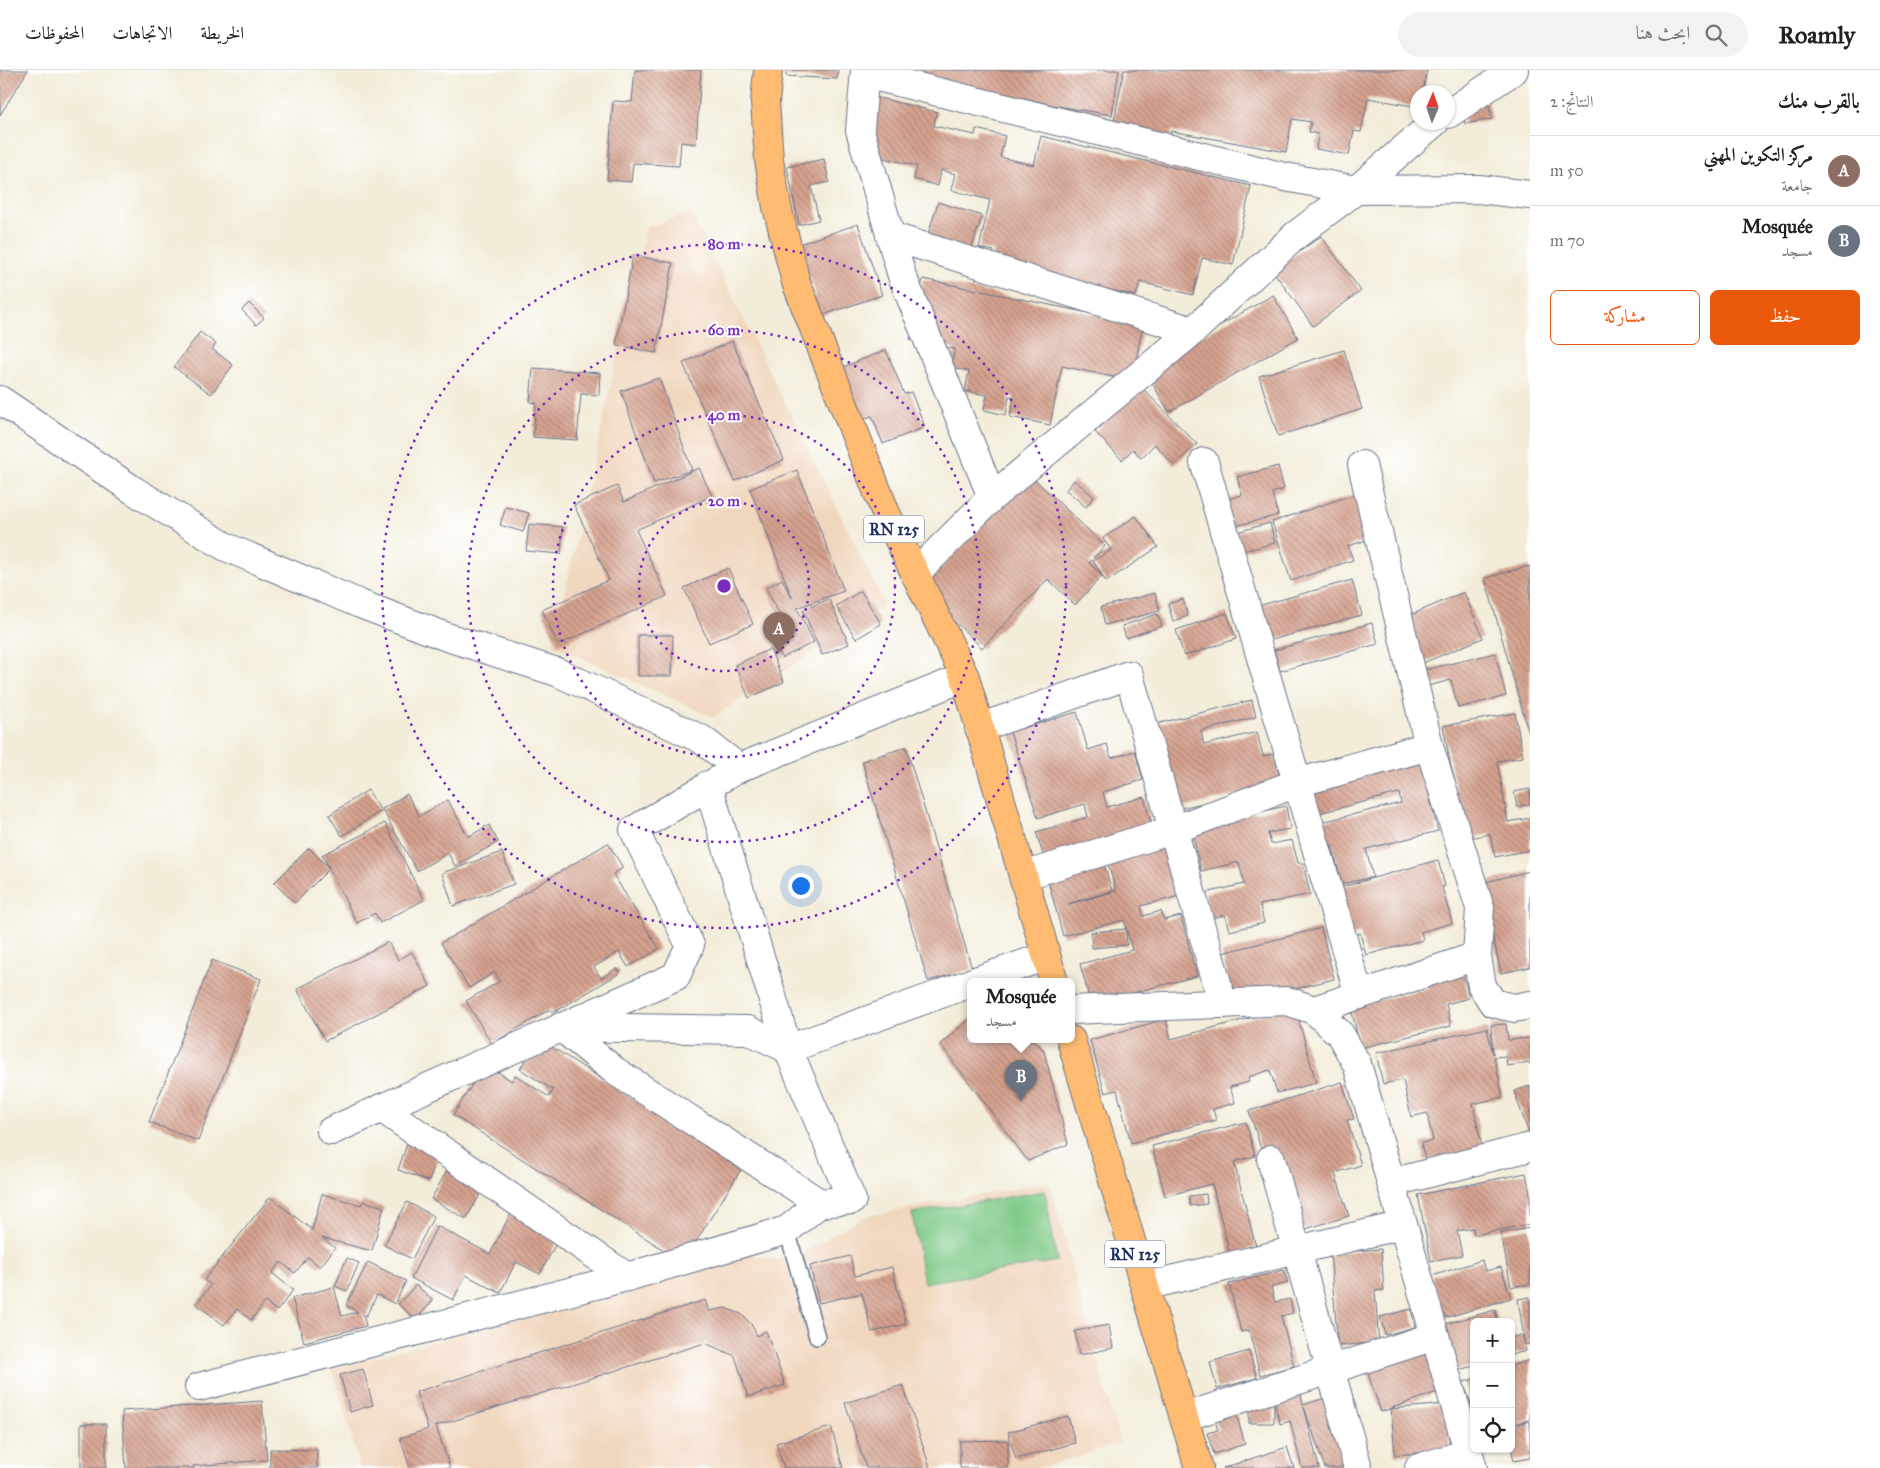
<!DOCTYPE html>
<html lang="ar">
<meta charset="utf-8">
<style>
body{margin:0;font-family:"IM FELL Great Primer",Amiri,serif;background:#f2f2f2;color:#202124;direction:rtl}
.controls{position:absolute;right:15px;bottom:15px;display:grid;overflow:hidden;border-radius:8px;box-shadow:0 1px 4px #0004}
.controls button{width:45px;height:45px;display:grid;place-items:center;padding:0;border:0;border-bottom:1px solid #e0e0e0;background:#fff;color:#202124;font:25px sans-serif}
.compass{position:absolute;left:1410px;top:15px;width:45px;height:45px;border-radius:50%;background:#fff;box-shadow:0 1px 4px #0004;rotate:2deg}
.you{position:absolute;left:800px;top:815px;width:18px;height:18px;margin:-12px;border:4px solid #fff;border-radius:50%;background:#1a73e8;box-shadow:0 0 0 8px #1a73e833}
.badge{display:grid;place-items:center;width:32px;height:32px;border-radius:50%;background:#ea580c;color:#fff;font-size:16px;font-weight:700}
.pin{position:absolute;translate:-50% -41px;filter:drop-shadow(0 1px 2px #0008)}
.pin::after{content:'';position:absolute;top:26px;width:18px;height:15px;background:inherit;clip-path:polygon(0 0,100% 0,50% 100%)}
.popup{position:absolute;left:967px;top:908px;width:108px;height:65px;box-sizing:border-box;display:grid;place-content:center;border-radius:8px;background:#fff;filter:drop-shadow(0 1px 4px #0005);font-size:16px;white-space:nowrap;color:#757577}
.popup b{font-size:19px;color:#202124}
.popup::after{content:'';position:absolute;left:50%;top:100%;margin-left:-10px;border:10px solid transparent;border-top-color:#fff}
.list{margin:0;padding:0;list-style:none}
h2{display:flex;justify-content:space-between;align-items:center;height:65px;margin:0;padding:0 20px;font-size:21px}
h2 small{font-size:16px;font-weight:400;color:#757577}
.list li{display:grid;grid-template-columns:32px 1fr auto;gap:15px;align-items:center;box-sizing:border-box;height:70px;padding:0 20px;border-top:1px solid #e0e0e0}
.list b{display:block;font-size:19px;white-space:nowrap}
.list p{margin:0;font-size:16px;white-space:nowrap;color:#757577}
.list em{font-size:16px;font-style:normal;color:#757577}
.actions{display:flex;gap:10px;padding:15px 20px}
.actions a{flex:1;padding:11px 0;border:1px solid #ea580c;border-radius:8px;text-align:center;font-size:18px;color:#ea580c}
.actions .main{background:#ea580c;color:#fff}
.icon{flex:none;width:28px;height:28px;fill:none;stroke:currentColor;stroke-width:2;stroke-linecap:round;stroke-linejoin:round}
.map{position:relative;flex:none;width:1530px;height:1398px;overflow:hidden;direction:ltr}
header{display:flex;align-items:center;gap:30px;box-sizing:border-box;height:70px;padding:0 25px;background:#fff;border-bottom:1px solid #e0e0e0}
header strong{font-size:24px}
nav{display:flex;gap:28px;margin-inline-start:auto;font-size:18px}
.search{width:350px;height:45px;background:#f2f2f2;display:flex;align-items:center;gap:12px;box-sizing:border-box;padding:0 18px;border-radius:28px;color:#757577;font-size:19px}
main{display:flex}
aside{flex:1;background:#fff}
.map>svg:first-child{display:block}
</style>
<header>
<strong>Roamly</strong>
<div class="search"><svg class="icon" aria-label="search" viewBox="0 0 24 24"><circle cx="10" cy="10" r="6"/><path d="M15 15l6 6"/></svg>ابحث هنا</div>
<nav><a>الخريطة</a><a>الاتجاهات</a><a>المحفوظات</a></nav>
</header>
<main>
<aside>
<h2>بالقرب منك<small>النتائج: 2</small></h2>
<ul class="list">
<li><span class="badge" style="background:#8d6e63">A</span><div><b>مركز التكوين المهني</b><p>جامعة</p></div><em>50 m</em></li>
<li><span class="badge" style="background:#6b7280">B</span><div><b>Mosquée</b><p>مسجد</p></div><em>70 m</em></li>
</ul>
<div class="actions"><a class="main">حفظ</a><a>مشاركة</a></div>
</aside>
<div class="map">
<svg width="1530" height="1398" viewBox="0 0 1530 1398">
<defs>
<pattern id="building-back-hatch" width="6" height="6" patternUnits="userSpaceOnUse" patternTransform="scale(1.25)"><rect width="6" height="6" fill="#d6a28e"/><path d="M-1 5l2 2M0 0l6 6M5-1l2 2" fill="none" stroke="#ad8477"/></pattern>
</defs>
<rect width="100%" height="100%" fill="#fff"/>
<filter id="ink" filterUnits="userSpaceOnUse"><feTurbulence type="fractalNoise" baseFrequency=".02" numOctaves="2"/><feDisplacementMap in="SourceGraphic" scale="10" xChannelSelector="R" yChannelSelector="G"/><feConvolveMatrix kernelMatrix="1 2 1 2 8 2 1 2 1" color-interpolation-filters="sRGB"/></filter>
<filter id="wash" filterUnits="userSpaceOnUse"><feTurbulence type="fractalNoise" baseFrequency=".0096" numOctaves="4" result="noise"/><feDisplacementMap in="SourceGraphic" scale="20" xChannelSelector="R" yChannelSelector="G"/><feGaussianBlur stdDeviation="1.12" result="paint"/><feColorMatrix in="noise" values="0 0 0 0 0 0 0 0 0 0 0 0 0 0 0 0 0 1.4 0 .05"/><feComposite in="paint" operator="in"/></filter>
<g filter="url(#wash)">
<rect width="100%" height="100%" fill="#f2ecd8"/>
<g fill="#f0d6bc">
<path d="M691,143l194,392 -172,112 -160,-72 93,-417z"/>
<path d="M1049,1112l71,261 -80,25h-680l-27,-99 416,-115 28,6 34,-12 52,-31z"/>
</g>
<path fill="#7fca87" stroke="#4d7c72" d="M1045,1121l12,70 -133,22 -12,-70z"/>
<g id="blocks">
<g fill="url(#building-back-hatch)">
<path d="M0,0h28l-28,45z"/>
<path d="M635,0h66l-5,74 -15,-2 -2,24 -46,-3 -2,19 -24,-2 6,-79 19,1z"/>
<path d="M786,0h52l-1,9 -51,-3z"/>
<path d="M864,0h255l-7,45 -61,-10 -1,3z"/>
<path d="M1124,0h303l-4,22h-5v15l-50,-9 -7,34 -7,-1 -5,24 -33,-6 2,-15 -9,-2 2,-10 -19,-3 -6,33 -115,-21 -1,6 -57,-11z"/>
<path d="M867,25l70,17 -3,14 41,9 1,-6 29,7 -5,21 34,8 7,-29 210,50 -18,79 -31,-7 -9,37 -53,-13 -4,14 -145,-34 3,-11 -15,-3 11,-48 -39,-10 4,-16 -14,-4 -3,16 -24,-7 3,-13 -63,-15z"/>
<path d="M1487,26l5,23 -27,5 -4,-24z"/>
<path d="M824,89l5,23 -18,4 8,34 -20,5 -12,-58z"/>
<path d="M938,132l44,14 -17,52 -43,-14z"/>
<path d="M858,154l24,71 -82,28 -6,-20 22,-7 -17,-52z"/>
<path d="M1321,166l40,55 -48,35 -40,-55z"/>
<path d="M633,185l40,8 -17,90 -40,-8z"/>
<path d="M923,209l220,45 -11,57 -70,-15 -12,59 -40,-8 4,-20 -5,-1 -3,19 -22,-5 3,-15 -22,-4 4,-20 -18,-3 4,-19 -45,-9z"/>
<path d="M1273,225l25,43 -129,74 -25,-43z"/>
<path d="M249,233l15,15 -8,7 -14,-15z"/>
<path d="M200,262l16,12 -4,5 21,16 -22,29 -37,-27z"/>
<path d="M732,271l52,119 -49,21 -52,-118z"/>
<path d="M886,280l18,44 7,-2 14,35 -42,17 -11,-28 -30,11 -21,-51z"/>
<path d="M1344,280l18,59 -84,27 -19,-60z"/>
<path d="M533,298l67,5 -1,22 -18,-1 -4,46 -44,-3 3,-34 -6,-1z"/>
<path d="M659,308l33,92 -38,13 -33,-92z"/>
<path d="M1142,318l55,56 -23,21 -19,-21 -14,14 -8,-9 -11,11 -27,-28z"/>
<path d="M1278,396l6,23 -12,4 6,22 -46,12 -8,-27 18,-5 -5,-18z"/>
<path d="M699,398l13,28 -76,34 31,66 -109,49 -16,-35 67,-30 -35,-75 43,-19 7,16z"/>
<path d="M797,400l47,121 -47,17 17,34 -32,16 -15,-30 16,-7 -17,-33 16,-9 10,19 -42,-109z"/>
<path d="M1030,405l75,71 -16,17 13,13 -27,29 -27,-26 -66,69 -61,-59z"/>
<path d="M1074,410l20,17 -8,10 -20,-17z"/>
<path d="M1358,423l15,45 -25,8 5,14 -62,21 -19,-59z"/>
<path d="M506,437l23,6 -6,19 -23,-7z"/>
<path d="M1136,446l22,31 -52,35 -13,-21 18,-11 -8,-12z"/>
<path d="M1270,453l5,20 -32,8 -6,-19z"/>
<path d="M529,454l34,3 -2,27 -35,-3z"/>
<path d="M1530,496v168h-1l-44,-156z"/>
<path d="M728,498l25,56 -44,19 -25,-55z"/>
<path d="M1352,510l10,35 -116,32 -10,-35z"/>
<path d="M861,521l20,33 -25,15 -20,-33z"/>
<path d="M1464,522l19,46 -65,27 -19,-45z"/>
<path d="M1155,523l5,18 -55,14 -4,-18z"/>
<path d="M829,529l20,45 -27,11 -19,-45z"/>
<path d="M1183,529l5,17 -15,5 -5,-17z"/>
<path d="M1227,543l9,26 -52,17 -8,-26z"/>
<path d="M1157,544l5,12 -36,12 -4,-12z"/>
<path d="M1372,553l6,21 -98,27 -6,-21z"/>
<path d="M638,565h35l-1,41h-34z"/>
<path d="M770,579l14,33 -35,16 -14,-33z"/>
<path d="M1495,583l11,43 -48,12 -7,-28 -31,8 -4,-16z"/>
<path d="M1252,630l4,17 -55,14 3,14 53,-13 6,24 11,-2 8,34 -38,5 -79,19 -21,-85z"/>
<path d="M1077,642l11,38 19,-6 4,14 24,-7 8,29 -40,12 4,15 37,-10 9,34 -108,30 -9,-29 52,-15 -3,-13 -47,14 -28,-86z"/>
<path d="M1515,643l8,44 -26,4 11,61 22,-4v32l-35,7 -5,-23 -25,5 -22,-113z"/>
<path d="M906,677l66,222 -44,12 -66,-220z"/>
<path d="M1420,689l18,72 -72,18 7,28 -31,7 -10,-39 -4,1 -6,-24 79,-19 -2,-10 -80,20 -7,-28z"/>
<path d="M1530,719v15l-13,3 -3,-15z"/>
<path d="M368,720l13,21 -39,25 -13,-21z"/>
<path d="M407,724l12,22 29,-16 20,37 21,-12 9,17 -43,24 -7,-13 -31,18 -35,-62z"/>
<path d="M1286,736l4,23 -22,4 3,11 21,-4 6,23h5l7,31 -50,11 4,18 -35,8 -4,-16 -14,3 -6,-25 39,-9 -5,-22 -38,9 -10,-44z"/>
<path d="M385,753l39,77 -44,23 -5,-10 -18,10 -28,-54 -34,34 -21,-20 35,-35 20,20 -7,-13z"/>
<path d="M1165,771l14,55 -38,10 2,10 18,-5 3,9 17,-4 16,60 -106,28 -11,-40 52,-14 -8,-30 -61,16 -15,-56 56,-16 8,27 -44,13 48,-13 -10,-34z"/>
<path d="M608,773l15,25 -10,6 46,75 -31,18 -9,-15 -25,15 7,11 16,-10 3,5 -67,40 -3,-4 -58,35 -26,-43 34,-20 -5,-9 -26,16 -28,-45z"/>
<path d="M502,782l12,32 -61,22 -11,-33z"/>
<path d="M1438,790l7,26 -3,1 10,36 -31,9 2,8 -57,15 -6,-22 -17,6 -16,-48z"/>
<path d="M1530,801v96l-29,6 -20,-90z"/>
<path d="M1321,858l13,51 -100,25 -12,-51z"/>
<path d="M1126,859l1,16 -35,3 -1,-16z"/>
<path d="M388,872l10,18 14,-8 18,34 -105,55 -28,-52z"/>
<path d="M212,890l49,19 -63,162 -49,-19z"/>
<path d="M1463,904l6,24 -23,6 5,22 -91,22 -9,-41 77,-19 -2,-6z"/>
<path d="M1295,936l21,77 -39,10 -7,-23 -22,7 1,5 -19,5 5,16 -22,6 3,11 -85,23 -14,-53 -12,3 -15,-53 76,-21 5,20z"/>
<path d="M971,948v22h64l9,11 24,93 -40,17 -88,-117z"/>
<path d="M1506,954l2,16 22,-2v25l-23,3 -1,-10 -12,1 9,40 -30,7 9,43 -57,13 -4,-17 12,-2 -6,-28 -16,4 -8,-37 -20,4 -7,-31 111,-25 6,26 -2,-29z"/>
<path d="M539,969l203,129 -52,83 -8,-5 -7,11 -222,-142 32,-51 27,17 3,-6 34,22 4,-7 -33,-21z"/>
<path d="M1342,1012l12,37 -7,1 14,45 -26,8 14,43 -50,15 -25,-42 -25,-78z"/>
<path d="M1530,1016v45h-2l-14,-40z"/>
<path d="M1246,1052l9,34 -21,6 22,85 -26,7 -18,-70 -47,12 -13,-50z"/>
<path d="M409,1068l31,11 -11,32 -31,-11z"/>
<path d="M450,1095l35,21 -19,33 -35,-20z"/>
<path d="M1526,1103l4,20v31l-56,11 -1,-7 -16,3 5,24 -31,6 -13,-66z"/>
<path d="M322,1124l39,11 2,-4 21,6 -12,44 -50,-13 13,10 -15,19 -12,-10 -13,16 -14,-11 -9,11 21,17 -16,21 -12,-9 -14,18 -14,-11 -13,16 -28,-21 15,-19 -7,-5 66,-83 42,33z"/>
<path d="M1206,1124l1,10 -17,2 -1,-10z"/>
<path d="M407,1132l27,14 -22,43 -28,-14z"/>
<path d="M515,1135l48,25 -23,44 -24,-12 -16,31 -34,-18 -13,25 -42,-22 26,-52 53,28z"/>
<path d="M1530,1158v56l-19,3 -10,-54z"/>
<path d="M1381,1179l3,41 -9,1 4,51 -41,4 -8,-93z"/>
<path d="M850,1186l5,20 37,-9 14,57 -34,8 -10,-39 -43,10 -9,-37z"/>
<path d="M347,1188l12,5 -12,28 -12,-5z"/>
<path d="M1482,1190l3,11 16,-4 10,31 -66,20 -13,-42z"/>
<path d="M368,1192l38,19 -11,23 -18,-9 -11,21 -3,-2 3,12 -62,16 -12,-44 42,-11 8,29 16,-4 -12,-7z"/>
<path d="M1284,1200l4,13 -17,4 4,15 15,-3 3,14 -12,3 13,50 -34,9 -11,-45 -8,2 -12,-48z"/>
<path d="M416,1215l17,15 -17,20 -18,-16z"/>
<path d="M1530,1227v47l-5,1 -7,-46z"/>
<path d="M705,1230l4,11 16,-3 16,6 10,10 6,12 9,-5 19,54 -37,12 -13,-41 -30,-13 -269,83 14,42h-40l-10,-30 28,-9 -12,-37z"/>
<path d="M1411,1239l4,18 -30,8 -5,-18z"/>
<path d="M1495,1240l3,12h-24v44l-17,4 -12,-46z"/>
<path d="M1109,1255l4,23 -34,7 -4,-24z"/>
<path d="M1522,1265l4,16 -15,4v-17z"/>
<path d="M1428,1280l15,40 -62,22 -14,-41z"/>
<path d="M1249,1281l8,27 -40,11 -7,-27z"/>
<path d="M1530,1290v59l-13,5 13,-3v37l-16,3 -3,-13v-82z"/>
<path d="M363,1299l10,36 -23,7 -10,-37z"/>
<path d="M1474,1309v26l-2,1 -9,-24z"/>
<path d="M903,1315l27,83h-64l-21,-65z"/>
<path d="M1300,1320l3,15 25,-8 21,67 -11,4h-13l-21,-61 15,61h-17l-12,-47 -10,3 -7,-27z"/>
<path d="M262,1331l5,59 -74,6 1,2h-68l-4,-57z"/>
<rect x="1249" y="1332" width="25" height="21"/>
<path d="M1446,1334l4,46 -55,5 -4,-46z"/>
<path d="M1235,1340l10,34 -31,10 -7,-21 11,-3 -4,-13z"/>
<path d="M1068,1346l7,27 -59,16 -8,-27z"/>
<rect x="81" y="1354" width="25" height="44"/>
<path d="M831,1357l12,41h-59l-8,-25z"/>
<path d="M1008,1370v28h-48v-27z"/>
<path d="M1287,1377l7,21h-71z"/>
<path d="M270,1379l47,1v18h-47z"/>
</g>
</g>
</g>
<g filter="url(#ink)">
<use href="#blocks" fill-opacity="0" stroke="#667189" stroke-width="1"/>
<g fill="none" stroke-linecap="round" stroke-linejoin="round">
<g stroke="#667189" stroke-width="18">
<path id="service" d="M787,1160l30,107"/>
</g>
<g stroke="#667189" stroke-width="30">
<g id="minor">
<path d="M865,0l-5,60 42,146 90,221"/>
<path d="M865,4l420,103 71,13 123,-1 51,6"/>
<path d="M1448,44l66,-44"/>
<path d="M890,166l303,95"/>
<path d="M0,330l133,90 93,57 134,57 87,33 110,35 144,67 38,29 226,-91"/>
<path d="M1204,392l155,533"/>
<path d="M1362,395l67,281 51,162 -3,48 5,30 11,17 21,5 16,-3"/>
<path d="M915,504l77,-77 201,-166 103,-96 60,-45 79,-68"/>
<path d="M979,658l150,-53 94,329"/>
<path d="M708,715l80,264 64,151 -32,3"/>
<path d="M1023,806l150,-46 124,-47 132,-37"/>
<path d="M973,912l73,-26"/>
<path d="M1071,940l216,-9 27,9 26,24 17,30 116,404"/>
<path d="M1314,940l163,-54"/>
<path d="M381,1038l246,169"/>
<path d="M331,1061l345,-155 14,-31 -56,-115 105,-62"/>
<path d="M1271,1089l87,309"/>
<path d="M1391,1113l139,-36"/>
<path d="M1145,1216l258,-61"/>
<path d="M199,1317l428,-110 160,-47 33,-27 -205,-132 -54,-44 187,3 40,19 183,-66"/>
<path d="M1184,1347l251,-81"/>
<path d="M1419,1398l49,-15"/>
</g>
</g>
<g stroke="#667189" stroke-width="30">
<g id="primary">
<path d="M768,0l-3,32 4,58 8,47 19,75 89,229 80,166 89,305"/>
<path d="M1071,970l128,428"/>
</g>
</g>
<use href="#service" stroke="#fff" stroke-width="15"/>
<use href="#minor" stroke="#fff" stroke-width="28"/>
<use href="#primary" stroke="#ffbb71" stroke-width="28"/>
</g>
</g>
<g fill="none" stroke="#7b2cbf" stroke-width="2.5" stroke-dasharray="2.5 5">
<circle cx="724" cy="516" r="85"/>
<circle cx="724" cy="516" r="171"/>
<circle cx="724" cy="516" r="256"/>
<circle cx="724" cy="516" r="342"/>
</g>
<g text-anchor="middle" stroke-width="4" stroke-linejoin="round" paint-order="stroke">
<g fill="#fff" stroke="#5f6d8e" stroke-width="1">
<rect x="864" y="445.5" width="60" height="27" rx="4"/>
<rect x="1105" y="1170.5" width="60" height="27" rx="4"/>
</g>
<g font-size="16" font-weight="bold" fill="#1b2f5e">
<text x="894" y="465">RN 125</text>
<text x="1135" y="1190">RN 125</text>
</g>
</g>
<circle cx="724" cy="516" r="8" fill="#7b2cbf" stroke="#fff" stroke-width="2.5"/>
<g font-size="15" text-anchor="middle" font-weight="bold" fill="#7b2cbf" stroke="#fff" stroke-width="4" stroke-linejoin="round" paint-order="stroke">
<text x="724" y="179">80 m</text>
<text x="724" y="265">60 m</text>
<text x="724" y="350">40 m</text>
<text x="724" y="436">20 m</text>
</g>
</svg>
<div class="controls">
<button>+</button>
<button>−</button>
<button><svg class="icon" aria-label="locate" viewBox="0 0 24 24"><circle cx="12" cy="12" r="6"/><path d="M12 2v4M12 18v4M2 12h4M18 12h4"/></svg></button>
</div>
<svg class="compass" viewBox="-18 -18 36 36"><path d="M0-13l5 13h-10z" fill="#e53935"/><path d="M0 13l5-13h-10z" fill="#757577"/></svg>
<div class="you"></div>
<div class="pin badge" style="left:779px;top:583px;background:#8d6e63">A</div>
<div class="pin badge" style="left:1021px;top:1031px;background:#6b7280">B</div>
<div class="popup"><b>Mosquée</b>مسجد</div>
</div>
</main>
